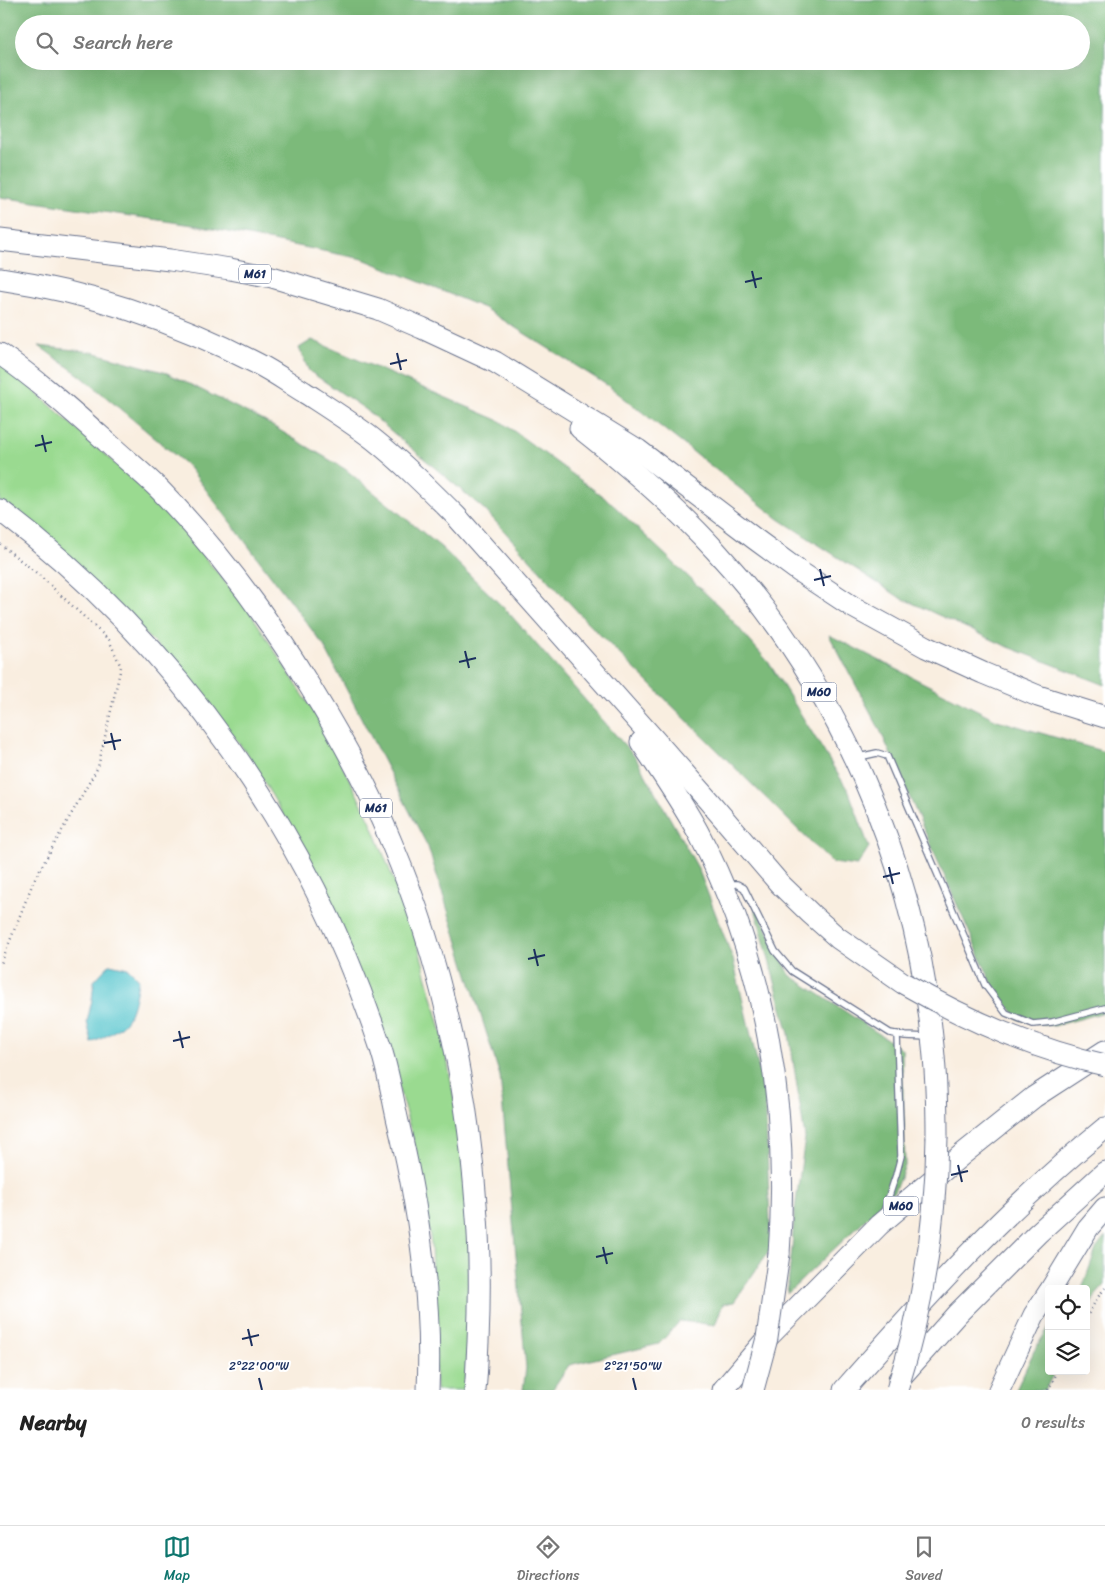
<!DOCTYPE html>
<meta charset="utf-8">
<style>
body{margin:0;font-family:Sriracha,sans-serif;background:#f6f6f6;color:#222}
.controls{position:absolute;right:15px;bottom:15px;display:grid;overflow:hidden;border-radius:5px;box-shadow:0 5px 20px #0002}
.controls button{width:45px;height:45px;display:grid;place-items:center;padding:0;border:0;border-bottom:1px solid #e0e0e0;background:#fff;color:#222;font:25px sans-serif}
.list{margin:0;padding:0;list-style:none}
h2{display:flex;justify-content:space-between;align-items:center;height:65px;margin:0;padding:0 20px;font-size:21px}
h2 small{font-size:16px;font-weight:400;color:#767676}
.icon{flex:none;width:28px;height:28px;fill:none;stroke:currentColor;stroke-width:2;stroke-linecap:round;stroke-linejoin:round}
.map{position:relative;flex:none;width:1105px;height:1390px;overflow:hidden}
.search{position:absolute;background:#fff;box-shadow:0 5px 20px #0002;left:15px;right:15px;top:15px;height:55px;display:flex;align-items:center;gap:12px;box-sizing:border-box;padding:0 18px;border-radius:28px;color:#767676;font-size:19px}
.sheet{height:135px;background:#fff}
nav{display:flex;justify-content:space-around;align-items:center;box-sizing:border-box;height:70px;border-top:1px solid #e0e0e0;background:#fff;font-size:14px;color:#767676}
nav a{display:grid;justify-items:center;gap:2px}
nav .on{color:#0f766e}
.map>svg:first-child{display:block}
</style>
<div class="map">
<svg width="1105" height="1390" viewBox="0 0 1105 1390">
<rect width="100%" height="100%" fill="#fff"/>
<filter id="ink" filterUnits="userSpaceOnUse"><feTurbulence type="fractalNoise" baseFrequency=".02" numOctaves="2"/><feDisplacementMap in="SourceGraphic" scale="10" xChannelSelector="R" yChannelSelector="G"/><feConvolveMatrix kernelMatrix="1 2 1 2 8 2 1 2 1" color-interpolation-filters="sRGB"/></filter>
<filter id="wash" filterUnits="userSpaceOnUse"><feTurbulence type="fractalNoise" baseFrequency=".0096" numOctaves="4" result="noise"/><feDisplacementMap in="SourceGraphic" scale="20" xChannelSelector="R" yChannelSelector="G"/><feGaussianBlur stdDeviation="1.12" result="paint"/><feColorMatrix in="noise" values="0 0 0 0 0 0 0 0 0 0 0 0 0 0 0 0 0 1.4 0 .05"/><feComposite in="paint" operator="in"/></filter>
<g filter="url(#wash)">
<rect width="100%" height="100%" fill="#f9eee0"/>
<path fill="#9ada90" stroke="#5a8477" d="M0,360l158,142 90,107 71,111 51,100 45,114 29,107 17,99 8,96 1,85 -6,69h-28l-5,-147 -15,-94 -26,-91 -84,-204 -57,-98 -76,-96 -173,-158z"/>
<g fill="#7bba7a" stroke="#4b746c" fill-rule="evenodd">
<path d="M0,0h1105v685l-99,-39 -107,-49 -120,-78 -169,-132 -126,-79 -121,-49 -170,-34 -193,-28zM24,24h1057v37h-1057z"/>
<path d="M312,340l188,81 109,80 114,109 46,53 80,129 20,55 -12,19 -25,-3 -246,-242 -101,-111 -120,-101 -56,-38 -10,-23z"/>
<path d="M39,346l53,6 75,21 97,48 81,48 97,79 66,64 128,146 62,110 35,91 32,136 6,153 -37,54 -11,2 -8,21 -35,-4 -21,23 -90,21 -17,25h-29l3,-22 -26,-292 -72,-229 -104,-201 -136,-180 -107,-90z"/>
<path d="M829,635l168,85 108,32v260l-51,14 -36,-7 -25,-33 -113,-256z"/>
<path d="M753,901l37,74 112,74 3,117 -11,26 -107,102 5,-45 2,-33 11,-78 -16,-104z"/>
<path d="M1105,1237v48l-9,10 -10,19v-25h-4l14,-40z"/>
<path d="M1049,1327v44h6l-10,19h-29l18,-39z"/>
</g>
<path fill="#59c6ce" stroke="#3a7a96" d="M110,964l18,4 11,11c-3,11 -5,30 -11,39 -7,12 -24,19 -36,25l-5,-21 5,-22 2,-19z"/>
</g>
<g filter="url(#ink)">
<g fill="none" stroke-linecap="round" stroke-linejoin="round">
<g stroke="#69728c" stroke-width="8">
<g id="lane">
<path d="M859,757l18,-4 10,3 98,229 21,28 27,11 19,-2 53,-14"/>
<path d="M728,884h9l7,4 31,63 17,20 98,62 15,3 24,1"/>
<path d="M884,1211l12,-36 5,-19 -4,-122"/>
</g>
</g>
<g stroke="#69728c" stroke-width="23">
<g id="highway">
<path d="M0,240l170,20 60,9 42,8 106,32 44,19 73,34 143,88 117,89 45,33 53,35 73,40 57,26 55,23 67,21"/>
<path d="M0,279c90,13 177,43 258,85 16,8 31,19 46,28 23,15 47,30 69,47 29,23 56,50 83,77l251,283 72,84 32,31 27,24 65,45"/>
<path d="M0,354c38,26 72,57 107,88 17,16 36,31 53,48 58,60 109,128 152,200 30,49 58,100 80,154 48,114 75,237 84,360 4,46 4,92 2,138 -1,16 -1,32 -3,48"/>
<path d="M580,428c48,38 94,77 135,122 122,132 199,309 217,487 4,33 5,67 5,100"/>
<path d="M0,510c177,134 309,322 379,533 9,25 13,53 19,79 21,87 34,179 30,268"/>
<path d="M641,742c20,30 40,59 57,90 68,129 92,278 81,422"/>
<path d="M1051,1289l37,-61 17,-20"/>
<path d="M899,1379l58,-65 80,-80 68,-62"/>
<path d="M723,1390l46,-54 110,-111 85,-72 70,-56 71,-46"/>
<path d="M844,1390c81,-92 165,-184 261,-262"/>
<path d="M999,1390l35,-75 15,-23"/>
</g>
</g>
<g stroke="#69728c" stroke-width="2.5" stroke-dasharray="1 4" stroke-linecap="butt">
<path d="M0,544l39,31 70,65 12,27 -23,100 -64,113 -34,86"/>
<path d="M1086,1318l12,-21 7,-9"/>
<path d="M1048,1390l10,-19"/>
</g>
<use href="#lane" stroke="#fff" stroke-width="5.5"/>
<use href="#highway" stroke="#fff" stroke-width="21"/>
<g stroke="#69728c" stroke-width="23" stroke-linecap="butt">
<g id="highway-bridge">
<path d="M903,983c64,37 130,66 202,82"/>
<path d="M753,1390l14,-52 12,-84"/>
<path d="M897,1390c26,-82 39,-167 40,-253"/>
</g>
</g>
<use href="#highway-bridge" stroke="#fff" stroke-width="21"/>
</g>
</g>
<path fill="none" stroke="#1b2f5e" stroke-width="2" d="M752,271l4,17M745,282l17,-4M397,353l4,17M390,364l17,-4M42,435l4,17M35,446l17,-4M820,569l4,17M814,580l17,-4M465,651l4,17M459,662l17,-4M111,733l4,17M104,743l17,-3M889,867l4,17M883,877l17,-4M534,949l4,17M528,959l17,-4M179,1031l4,17M173,1041l17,-4M958,1165l4,17M951,1175l17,-4M603,1247l4,17M596,1257l17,-4M248,1329l4,17M242,1339l17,-4M259,1378l3,12M633,1378l3,12"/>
<g text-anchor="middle" stroke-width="4" stroke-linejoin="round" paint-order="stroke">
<g fill="#fff" stroke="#5f6d8e" stroke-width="1">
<rect x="239" y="264.5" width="32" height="19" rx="4"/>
<rect x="801.5" y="682.5" width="35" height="19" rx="4"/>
<rect x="360" y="798.5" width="32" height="19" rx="4"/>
<rect x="883.5" y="1196.5" width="35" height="19" rx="4"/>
</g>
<g font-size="12" font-weight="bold" fill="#1b2f5e">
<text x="255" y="278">M61</text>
<text x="819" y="696">M60</text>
<text x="376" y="812">M61</text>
<text x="901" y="1210">M60</text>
</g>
</g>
<g font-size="12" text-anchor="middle" fill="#1b2f5e" stroke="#fff" stroke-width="4" stroke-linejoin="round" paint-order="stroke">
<text x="259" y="1370">2°22'00"W</text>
<text x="633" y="1370">2°21'50"W</text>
</g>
</svg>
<div class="controls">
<button><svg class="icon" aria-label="locate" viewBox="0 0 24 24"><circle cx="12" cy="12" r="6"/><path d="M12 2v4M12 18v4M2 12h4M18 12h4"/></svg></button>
<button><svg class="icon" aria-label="layers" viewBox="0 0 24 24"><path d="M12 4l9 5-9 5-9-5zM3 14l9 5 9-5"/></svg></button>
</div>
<div class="search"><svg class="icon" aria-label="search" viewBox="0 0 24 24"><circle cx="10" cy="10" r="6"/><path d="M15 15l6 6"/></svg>Search here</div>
</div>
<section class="sheet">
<h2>Nearby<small>0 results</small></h2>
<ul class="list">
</ul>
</section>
<nav>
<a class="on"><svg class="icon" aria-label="map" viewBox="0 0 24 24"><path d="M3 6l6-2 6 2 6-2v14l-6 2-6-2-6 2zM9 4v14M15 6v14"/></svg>Map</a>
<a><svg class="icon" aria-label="directions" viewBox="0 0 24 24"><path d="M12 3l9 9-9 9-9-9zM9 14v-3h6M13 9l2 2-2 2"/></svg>Directions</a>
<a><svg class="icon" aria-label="saved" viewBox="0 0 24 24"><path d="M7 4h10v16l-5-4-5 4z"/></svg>Saved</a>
</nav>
